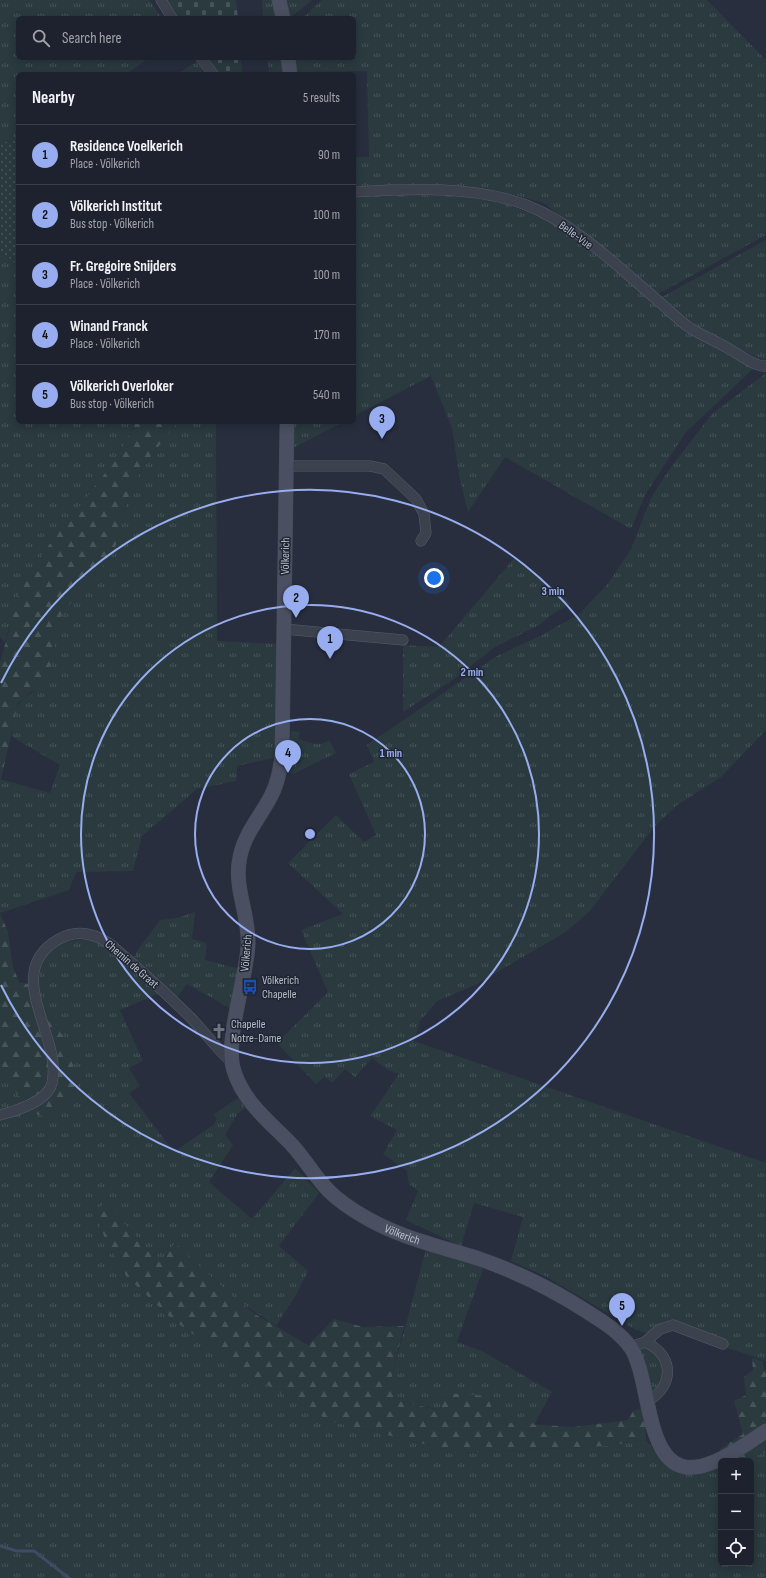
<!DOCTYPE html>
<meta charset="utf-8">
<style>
body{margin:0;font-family:"Sofia Sans Condensed",sans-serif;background:#262a36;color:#f1f3f6}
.controls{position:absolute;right:12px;bottom:12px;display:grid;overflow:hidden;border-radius:6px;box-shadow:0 2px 10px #0003}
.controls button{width:36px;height:36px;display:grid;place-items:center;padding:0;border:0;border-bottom:1px solid #3c3f4a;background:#1e222e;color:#f1f3f6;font:20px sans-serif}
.you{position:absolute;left:434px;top:578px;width:14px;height:14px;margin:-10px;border:3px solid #fff;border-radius:50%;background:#1a73e8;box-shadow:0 0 0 6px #1a73e833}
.badge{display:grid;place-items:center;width:26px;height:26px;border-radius:50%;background:#97adef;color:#111;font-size:13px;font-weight:700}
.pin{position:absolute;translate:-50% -33px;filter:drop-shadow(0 1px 2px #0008)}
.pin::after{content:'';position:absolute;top:21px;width:14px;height:12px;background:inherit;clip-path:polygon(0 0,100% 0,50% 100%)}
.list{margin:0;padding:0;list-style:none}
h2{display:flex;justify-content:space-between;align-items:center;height:52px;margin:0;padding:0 16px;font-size:17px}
h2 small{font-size:13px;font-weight:400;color:#a1a4aa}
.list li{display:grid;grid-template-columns:26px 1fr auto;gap:12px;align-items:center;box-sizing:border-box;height:60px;padding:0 16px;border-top:1px solid #3c3f4a}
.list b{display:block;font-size:15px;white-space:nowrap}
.list p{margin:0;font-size:13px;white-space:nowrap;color:#a1a4aa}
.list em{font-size:13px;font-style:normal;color:#a1a4aa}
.icon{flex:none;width:22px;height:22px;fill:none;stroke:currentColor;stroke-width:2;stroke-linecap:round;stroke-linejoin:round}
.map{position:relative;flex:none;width:766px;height:1578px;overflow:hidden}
.search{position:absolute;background:#1e222e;box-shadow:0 2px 10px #0003;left:16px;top:16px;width:340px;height:44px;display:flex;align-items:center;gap:10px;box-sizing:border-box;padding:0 14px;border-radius:6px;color:#a1a4aa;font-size:15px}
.panel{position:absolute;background:#1e222e;box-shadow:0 2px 10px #0003;left:16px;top:72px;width:340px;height:352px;border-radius:6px}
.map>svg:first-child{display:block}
</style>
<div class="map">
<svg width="766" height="1578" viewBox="0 0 766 1578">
<defs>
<pattern id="grass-tufts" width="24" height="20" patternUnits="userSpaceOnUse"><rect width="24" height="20" fill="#2a3a3f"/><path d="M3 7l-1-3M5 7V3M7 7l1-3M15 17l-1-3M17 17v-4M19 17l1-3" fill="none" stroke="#475559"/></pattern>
<pattern id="forest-firs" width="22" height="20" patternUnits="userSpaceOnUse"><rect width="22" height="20" fill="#2a3a3f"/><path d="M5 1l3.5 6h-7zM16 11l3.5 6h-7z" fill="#475559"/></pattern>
<pattern id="cemetery-stones" width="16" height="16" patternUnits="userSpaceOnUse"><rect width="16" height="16" fill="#2a3a3f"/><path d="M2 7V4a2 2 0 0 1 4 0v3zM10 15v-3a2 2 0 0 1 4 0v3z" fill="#475559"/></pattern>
<pattern id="park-dots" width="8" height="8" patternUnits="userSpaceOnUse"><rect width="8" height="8" fill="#2a3a3f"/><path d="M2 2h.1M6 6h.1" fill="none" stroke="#475559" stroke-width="1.8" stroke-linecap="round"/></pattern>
</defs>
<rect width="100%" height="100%" fill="#282e3e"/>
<g fill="url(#grass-tufts)">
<path d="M0,0h149l13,18h-144v40h131l-23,16h-108v66l-18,3z"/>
<path d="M262,0h12l1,18h-12z"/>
<path d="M285,0h27l-22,18z"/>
<path d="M322,0h385l59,60v175l-110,60 -112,-92 -32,-9 -59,-7 -99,1v-31h15l-2,-86 -72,1 -1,-14h60v-40h-52z"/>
<path d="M267,58h14l4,16h-18l2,-5z"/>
<path d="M196,62l10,12h-29z"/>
<path d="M400,192l66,5 37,6 49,19 57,40 80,69 65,37 -68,64 -41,63 -14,34 -126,-72 -37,55 -9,-37 -7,-47 -21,-52 -77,40v-221z"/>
<path d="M766,240v119l-3,1 -46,-21 -32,-19 -25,-22z"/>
<path d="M0,252l18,13v157h118l-19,36 -108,170 -4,14 -5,-5z"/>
<path d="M766,373v357l-45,47 -45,29 -22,21 -65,85 -25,21 -89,52 -38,16 -17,20 -6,20 352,122v198l-44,-15 -45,-25c-14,-3 -19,4 -30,12l-11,-3 -89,-53 -36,-16 12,-44 -49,-14 -13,43 -55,-26 12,-29 -9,-7 -2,-13 -24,-17 14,-24 -27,-14 29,-42 -11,-4 -16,-12 -17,19 -10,-8 -12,13 -9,-5 -8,7 -39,-41 51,-51 -27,-62 42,-16 -55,-51 48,-48 28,27 12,-7 -27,-61 25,-12 -7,-17 130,-89 45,-21 37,-21 28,-29 24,-36 20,-51 17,-27 44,-57z"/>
<path d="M178,422h38l1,219 63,3 -3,113 -40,9 -1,15 -39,8 -55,47 -9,35 -57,1 -7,18 -69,23v-134l50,14 10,-28 -49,-29c6,-27 3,-41 34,-47l17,-76 52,-60 13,-53 17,-35z"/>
<path d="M293,422h50l-50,26z"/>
<path d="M515,557l56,47 -17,9 -15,12 -44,22 -45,35 -47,30v-67l36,2z"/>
<path d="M291,731l9,1 -2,7c11,3 22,9 31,1l7,13 -43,21h-3l-3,-9z"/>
<path d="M195,912l-3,27 15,4 -2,17 40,10 -8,42 -50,-28 -15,20 -12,-11 -40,17 23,51 -14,7 11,18 -11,7 45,59 39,-27 4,-6 -3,-5 24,-16 7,10 -8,6 -12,21 8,10 -24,37 43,37 43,-51 24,25 -40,53 29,25 -11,22 -21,33 -38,-25 -63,-57 -15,19 -55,-60v35l21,38 46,43 73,53 85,49 131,32 144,-7 41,-6c4,4 6,9 10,13 21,22 38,24 65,11v99h30v-102h-24l5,-3 9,3 25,-9v126h-766v-459l31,-11 24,5 24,-30 -42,-90v-18l6,-17 19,-16 26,-3 22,10 20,17 7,-15 23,-31 17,-2z"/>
<path d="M0,1060l11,28 14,13 -25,10z"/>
<path d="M426,1249l58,17 -27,76 25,9 70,41 -18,33 -39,-3 -95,-21 -9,-21z"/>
<path d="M647,1345l10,9 8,15 -8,19 -7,3 -11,-41z"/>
</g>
<g fill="url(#forest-firs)">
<path d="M136,422h42l-34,43 -17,35 -13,53 -52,60 -17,77 -15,2 -12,11 -18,81v-122l24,-85 93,-119z"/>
<path d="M0,866v47l8,19 5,35 6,15 18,4v7l26,44 16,46 -24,30 -8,5 -12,-5 -10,-12 -14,-13 -11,-28z"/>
<path d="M105,1203l55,60 15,-20 63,58 20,15 50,29 26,-26 29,8 41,-1 -13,54 9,21 38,9 9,-17 41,3 8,26 78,5 54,-7 5,-9 12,-4 1,33 -41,6 -144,7 -131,-32 -85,-49 -73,-53 -46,-43 -21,-38 -11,-25z"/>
<path d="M752,1358l11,3 1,9h2v82l-25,9 -20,-7 -1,-5 23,-15 -9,-33 12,-6 -2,-18 9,-7z"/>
</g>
<g fill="url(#cemetery-stones)">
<path d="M166,0h70l2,18h-60z"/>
<path d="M207,58h34l1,16h-23z"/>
</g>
<path fill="url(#park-dots)" d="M18,140v125l-18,-13v-109z"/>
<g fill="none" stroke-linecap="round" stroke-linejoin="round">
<path stroke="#3f4a65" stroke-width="3" d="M0,1546l17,5h17l35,27"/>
<g stroke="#565c69" stroke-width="11">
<g id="minor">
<path d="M161,0l11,18"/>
<path d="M201,58l12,16"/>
<path d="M354,192c54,-3 120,-7 172,13 49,19 90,60 130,94 11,9 22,21 34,29 13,8 28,14 41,22 9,5 24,17 35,16"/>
<path d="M286,466h84l14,3 32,30 8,15 2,19 -5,8"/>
<path d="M284,629l119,11"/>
<path d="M0,1115c16,-4 48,-14 52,-32 11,-47 -52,-111 7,-144 18,-10 35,-6 51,5 28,24 55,48 81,74 14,14 25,31 40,43"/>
<path d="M645,1342l15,-13 13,-4 50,19"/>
<path d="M630,1347l15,-5c29,13 30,43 3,59"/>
</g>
</g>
<g stroke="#454a57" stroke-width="15">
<g id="secondary">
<path d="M279,0l4,18"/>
<path d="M288,58l2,16"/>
<path id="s1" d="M287,422l-5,333c-2,14 -4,28 -11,41 -10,20 -27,38 -31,61 -7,30 10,59 8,89 -2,34 -24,96 -14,125 10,32 36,51 58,74 13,14 23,32 37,46 9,9 22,18 34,25 35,21 75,30 114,42 38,13 75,31 109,53 16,10 34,21 45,37 23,36 11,142 80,115 20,-7 38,-21 55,-32"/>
</g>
</g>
<use href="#minor" stroke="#3c414e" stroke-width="10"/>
<use href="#secondary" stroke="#4a5061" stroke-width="14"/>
</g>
<g fill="none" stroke="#97adef" stroke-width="2">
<circle cx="310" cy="834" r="115"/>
<circle cx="310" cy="834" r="229"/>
<path d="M1 683A344 344 0 1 1 1 985"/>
</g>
<defs>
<g id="bus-bare" transform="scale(1.2)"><path d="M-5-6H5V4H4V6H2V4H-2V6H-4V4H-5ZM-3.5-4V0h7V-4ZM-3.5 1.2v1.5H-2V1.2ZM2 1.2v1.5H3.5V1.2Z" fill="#1a4fb4" stroke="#202633" stroke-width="2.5" paint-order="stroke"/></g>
<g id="church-bare" transform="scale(1.2)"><path d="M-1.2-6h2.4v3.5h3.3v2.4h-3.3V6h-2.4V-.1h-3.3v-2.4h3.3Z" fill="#6b7280" stroke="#202633" stroke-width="2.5" paint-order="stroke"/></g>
</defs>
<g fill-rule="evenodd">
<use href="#bus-bare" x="250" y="987"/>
<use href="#church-bare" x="219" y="1031"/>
</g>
<g text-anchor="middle" stroke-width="3" stroke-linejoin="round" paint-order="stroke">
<g font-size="12" fill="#b8bcc9" stroke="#202633">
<text transform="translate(576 235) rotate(36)" y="4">Belle-Vue</text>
<text transform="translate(285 556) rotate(-89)" y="4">Völkerich</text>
<text transform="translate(246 953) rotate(-85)" y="4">Völkerich</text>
<text transform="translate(132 964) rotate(41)" y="4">Chemin de Graat</text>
<text dy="4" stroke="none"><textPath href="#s1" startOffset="901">Völkerich</textPath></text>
</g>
<g font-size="12" fill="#b8bcc9" stroke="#202633" text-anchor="start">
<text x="262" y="984">Völkerich<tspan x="262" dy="14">Chapelle</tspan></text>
<text x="231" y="1028">Chapelle<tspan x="231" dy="14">Notre-Dame</tspan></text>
</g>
</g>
<circle cx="310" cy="834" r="6" fill="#97adef" stroke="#202633" stroke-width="2"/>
<g font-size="12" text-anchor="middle" font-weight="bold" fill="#97adef" stroke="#202633" stroke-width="3" stroke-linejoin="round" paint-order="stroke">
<text x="553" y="595">3 min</text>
<text x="472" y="676">2 min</text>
<text x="391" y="757">1 min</text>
</g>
</svg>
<div class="controls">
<button>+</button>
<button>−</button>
<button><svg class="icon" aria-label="locate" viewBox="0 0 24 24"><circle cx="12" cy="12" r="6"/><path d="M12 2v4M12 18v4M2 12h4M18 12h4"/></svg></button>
</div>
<div class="you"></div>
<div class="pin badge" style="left:330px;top:659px">1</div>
<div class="pin badge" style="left:296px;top:618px">2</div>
<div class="pin badge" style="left:382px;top:439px">3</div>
<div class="pin badge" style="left:288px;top:773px">4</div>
<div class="pin badge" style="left:622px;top:1326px">5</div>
<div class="search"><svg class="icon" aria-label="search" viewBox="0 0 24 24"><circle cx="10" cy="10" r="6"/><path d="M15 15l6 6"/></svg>Search here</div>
<section class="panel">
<h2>Nearby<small>5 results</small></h2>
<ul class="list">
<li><span class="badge">1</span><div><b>Residence Voelkerich</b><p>Place · Völkerich</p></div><em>90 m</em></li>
<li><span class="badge">2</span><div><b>Völkerich Institut</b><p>Bus stop · Völkerich</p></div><em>100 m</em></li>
<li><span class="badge">3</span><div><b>Fr. Gregoire Snijders</b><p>Place · Völkerich</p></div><em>100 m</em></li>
<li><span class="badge">4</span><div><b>Winand Franck</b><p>Place · Völkerich</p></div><em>170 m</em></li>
<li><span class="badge">5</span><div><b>Völkerich Overloker</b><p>Bus stop · Völkerich</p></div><em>540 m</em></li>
</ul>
</section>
</div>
